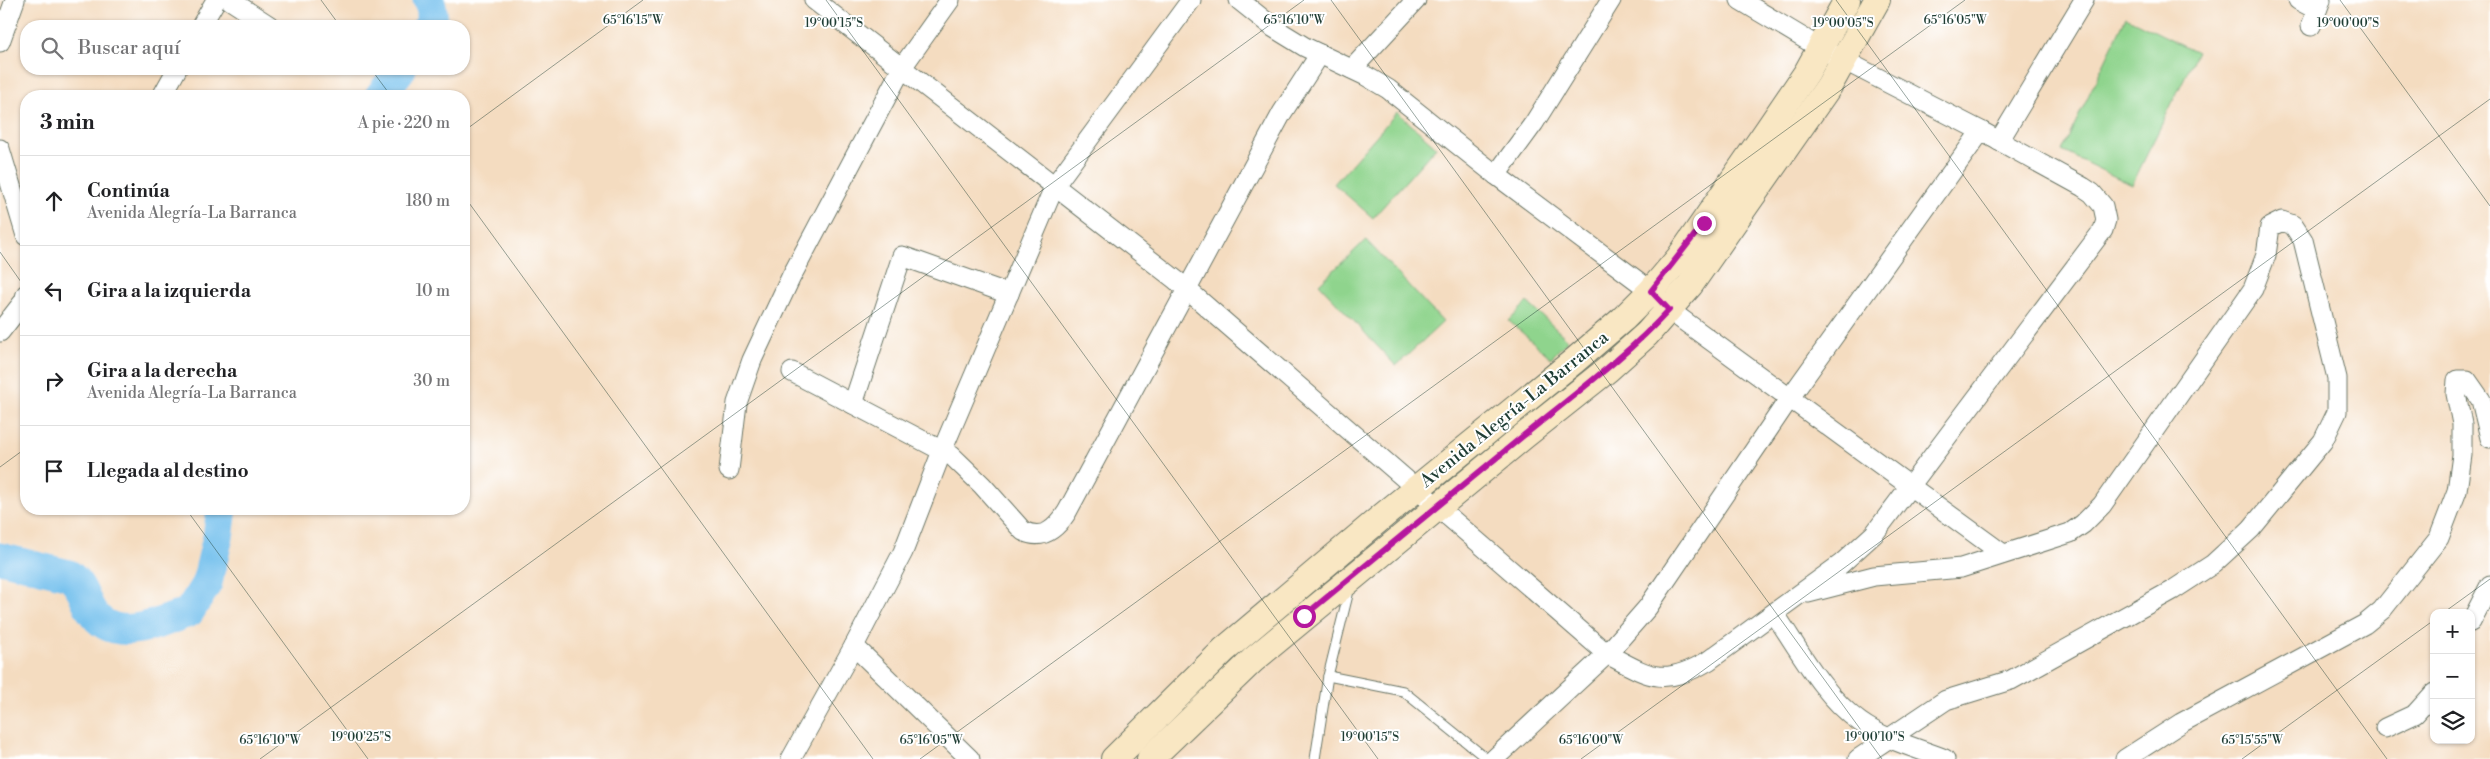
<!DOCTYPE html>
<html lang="es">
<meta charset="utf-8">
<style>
body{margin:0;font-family:"Libre Bodoni",serif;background:#f2f2f2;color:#202124}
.controls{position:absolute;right:15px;bottom:15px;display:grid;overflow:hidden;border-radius:10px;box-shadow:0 1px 4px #0004}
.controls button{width:45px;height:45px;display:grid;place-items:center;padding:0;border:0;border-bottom:1px solid #e0e0e0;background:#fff;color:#202124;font:25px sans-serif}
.stop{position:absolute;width:15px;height:15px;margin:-11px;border:4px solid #b5179e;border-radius:50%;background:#fff}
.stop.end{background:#b5179e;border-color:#fff;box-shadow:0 1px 5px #0008}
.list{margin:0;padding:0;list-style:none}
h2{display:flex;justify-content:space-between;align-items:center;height:65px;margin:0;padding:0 20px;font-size:21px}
h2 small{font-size:16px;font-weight:400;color:#757577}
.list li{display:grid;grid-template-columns:32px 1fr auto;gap:15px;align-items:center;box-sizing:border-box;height:90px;padding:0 20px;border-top:1px solid #e0e0e0}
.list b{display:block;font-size:19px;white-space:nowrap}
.list p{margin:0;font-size:16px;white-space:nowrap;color:#757577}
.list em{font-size:16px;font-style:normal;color:#757577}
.icon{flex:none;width:28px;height:28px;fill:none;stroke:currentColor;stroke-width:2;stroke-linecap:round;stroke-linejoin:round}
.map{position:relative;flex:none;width:2490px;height:759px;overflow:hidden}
.search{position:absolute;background:#fff;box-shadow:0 1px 4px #0004;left:20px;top:20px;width:450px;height:55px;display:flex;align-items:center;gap:12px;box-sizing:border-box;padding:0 18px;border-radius:20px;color:#757577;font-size:19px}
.panel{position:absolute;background:#fff;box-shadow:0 1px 4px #0004;left:20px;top:90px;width:450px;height:425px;border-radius:20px}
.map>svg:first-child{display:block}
</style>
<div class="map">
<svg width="2490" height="759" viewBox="0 0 2490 759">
<rect width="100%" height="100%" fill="#fff"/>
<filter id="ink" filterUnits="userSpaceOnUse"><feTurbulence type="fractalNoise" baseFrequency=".02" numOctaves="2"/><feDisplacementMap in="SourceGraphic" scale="10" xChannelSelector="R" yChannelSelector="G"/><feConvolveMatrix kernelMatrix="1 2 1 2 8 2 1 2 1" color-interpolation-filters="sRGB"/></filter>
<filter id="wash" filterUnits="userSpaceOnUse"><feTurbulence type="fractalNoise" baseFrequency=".0096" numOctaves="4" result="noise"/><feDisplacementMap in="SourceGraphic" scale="20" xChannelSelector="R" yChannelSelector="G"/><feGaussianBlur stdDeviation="1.12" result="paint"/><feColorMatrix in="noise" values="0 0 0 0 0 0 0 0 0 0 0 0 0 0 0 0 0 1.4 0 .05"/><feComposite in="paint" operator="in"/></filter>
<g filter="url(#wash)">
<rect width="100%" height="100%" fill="#f4dcc0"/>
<g fill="#8fd48d" stroke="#578860">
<path d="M2126,17l71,35 -65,133 -70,-34z"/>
<path d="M1397,112l39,35 -63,71 -39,-34z"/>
<path d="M1366,240l77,82 -47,44 -77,-82z"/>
<path d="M1527,302l41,38 -17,18 -42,-37z"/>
</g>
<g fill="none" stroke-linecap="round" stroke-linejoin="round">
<g stroke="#73c0ed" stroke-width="31">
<path d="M428,0c5,8 6,19 0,26"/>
<path d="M380,96l21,-27"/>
<path d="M0,558l69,17c13,10 14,21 22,35 22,36 67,13 98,2l18,-29 11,-46 4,-28"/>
</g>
</g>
</g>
<g filter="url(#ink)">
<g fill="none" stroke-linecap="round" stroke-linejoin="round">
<g stroke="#6a7565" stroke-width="11">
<g id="lane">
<path d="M1328,676l75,15 84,68"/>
<path d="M1315,759l13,-83 20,-81 -2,-7"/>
</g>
</g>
<g stroke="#6a7565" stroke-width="21">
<g id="street">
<path d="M230,0l40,26"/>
<path d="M814,0l362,280 431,374c43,23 56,33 101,7l133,-97 33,-30 229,-304 3,-10 -3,-14 -11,-13 -9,-6 -102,-56 -161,-83 -80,-48"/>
<path d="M1239,0l35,28 31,19 61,29 22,13 108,86 155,116 18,19 334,244"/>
<path d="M2298,0l19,10"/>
<path d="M201,26l15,-26"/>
<path d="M2311,26l10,-26"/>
<path d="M0,42l15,-42"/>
<path d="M1352,69l64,-69"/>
<path d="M162,96l15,-27"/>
<path d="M1999,141l85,-141"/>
<path d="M0,149l26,87"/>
<path d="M1496,175l38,-52 77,-123"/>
<path d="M0,332l24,-31 2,-7"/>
<path d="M792,372l160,84 30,29 41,46c20,10 33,-2 44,-19l215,-399 38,-59"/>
<path d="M853,404l49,-148 107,38"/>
<path d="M729,470l8,-67 15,-43 39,-83 112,-211 47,-66"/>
<path d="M1808,593l66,-17 87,-8 109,-35 13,-9 19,-19 151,-216 13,-34 4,-28 12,-6 11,4 10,15 34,138v34l-14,29 -72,88 -38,35 -40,26 -162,90 -65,20 -88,59"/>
<path d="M1774,613c25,36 49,83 86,109 25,18 57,26 85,37"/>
<path d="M2471,622l19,-37"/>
<path d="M854,646l116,113"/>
<path d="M2385,728l30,-14 19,-21"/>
<path d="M791,759l63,-113 49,-94 39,-101 113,-266 136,-185"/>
<path d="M1494,759l113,-105 41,-47 141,-208 192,-268"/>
<path d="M2125,759l56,-36 184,-99 17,-14 57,-72 18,-47 5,-36v-31l-6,-30 1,-14h10l14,20 9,38"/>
</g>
</g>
<g stroke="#6a7565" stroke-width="28">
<g id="secondary">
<path d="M1114,759l110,-109 160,-135 190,-154 49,-42 28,-28 28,-33 88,-127 40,-59 40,-72"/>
<path d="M1150,759l103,-99 271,-224 83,-66 40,-36 43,-49 139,-199 48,-86"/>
</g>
</g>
<use href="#lane" stroke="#fff" stroke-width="9"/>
<use href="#street" stroke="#fff" stroke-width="19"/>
<use href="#secondary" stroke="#f9e7c3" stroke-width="26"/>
</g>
</g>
<g fill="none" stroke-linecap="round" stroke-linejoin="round" filter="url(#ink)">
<path stroke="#b5179e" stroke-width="6" d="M1304,616c73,-60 146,-120 219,-180 50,-41 102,-78 146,-126l-18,-19 53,-68"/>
</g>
<path fill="none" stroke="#1f3d34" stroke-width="1" stroke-opacity="0.45" d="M321,0l19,26M826,0l552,759M1331,0l551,759M1836,0l551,759M2340,0l150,206M371,69l20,27M464,131l179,-131M464,196l409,563M0,252l26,37M0,467l26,-19M186,509l182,250M2443,613l47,-34M260,759l1044,-759M920,759l1045,-759M1581,759l909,-660M2242,759l192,-139"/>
<g text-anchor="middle" stroke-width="4" stroke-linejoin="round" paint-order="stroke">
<g font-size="18" fill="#1f3d34" stroke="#fff">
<text transform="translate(1514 409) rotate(-39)" y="6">Avenida Alegría-La Barranca</text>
</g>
</g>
<g font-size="12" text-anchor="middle" fill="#1f3d34" stroke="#fff" stroke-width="4" stroke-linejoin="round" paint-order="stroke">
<text x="633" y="24">65°16'15"W</text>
<text x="1294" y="24">65°16'10"W</text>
<text x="1955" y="24">65°16'05"W</text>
<text x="834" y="27">19°00'15"S</text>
<text x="1843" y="27">19°00'05"S</text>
<text x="2348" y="27">19°00'00"S</text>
<text x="361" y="741">19°00'25"S</text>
<text x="1370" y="741">19°00'15"S</text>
<text x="1875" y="741">19°00'10"S</text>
<text x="270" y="744">65°16'10"W</text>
<text x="931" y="744">65°16'05"W</text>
<text x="1591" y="744">65°16'00"W</text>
<text x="2252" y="744">65°15'55"W</text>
</g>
</svg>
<div class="controls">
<button>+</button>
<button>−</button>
<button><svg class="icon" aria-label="layers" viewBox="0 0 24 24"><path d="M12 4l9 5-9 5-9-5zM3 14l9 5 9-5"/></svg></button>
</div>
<div class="stop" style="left:1304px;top:616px"></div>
<div class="stop end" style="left:1704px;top:223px"></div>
<div class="search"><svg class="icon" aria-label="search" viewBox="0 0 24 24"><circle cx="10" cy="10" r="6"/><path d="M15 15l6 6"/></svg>Buscar aquí</div>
<section class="panel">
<h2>3 min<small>A pie · 220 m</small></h2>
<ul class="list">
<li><svg class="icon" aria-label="ahead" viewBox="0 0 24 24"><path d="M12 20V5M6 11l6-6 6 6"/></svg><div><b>Continúa</b><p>Avenida Alegría-La Barranca</p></div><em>180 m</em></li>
<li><svg class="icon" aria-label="left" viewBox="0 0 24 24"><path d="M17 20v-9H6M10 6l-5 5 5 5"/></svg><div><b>Gira a la izquierda</b></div><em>10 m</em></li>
<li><svg class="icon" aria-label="right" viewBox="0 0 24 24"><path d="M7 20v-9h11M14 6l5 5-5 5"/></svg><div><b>Gira a la derecha</b><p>Avenida Alegría-La Barranca</p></div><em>30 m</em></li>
<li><svg class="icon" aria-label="arrive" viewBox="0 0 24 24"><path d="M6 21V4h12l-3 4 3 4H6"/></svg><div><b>Llegada al destino</b></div></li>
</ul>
</section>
</div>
